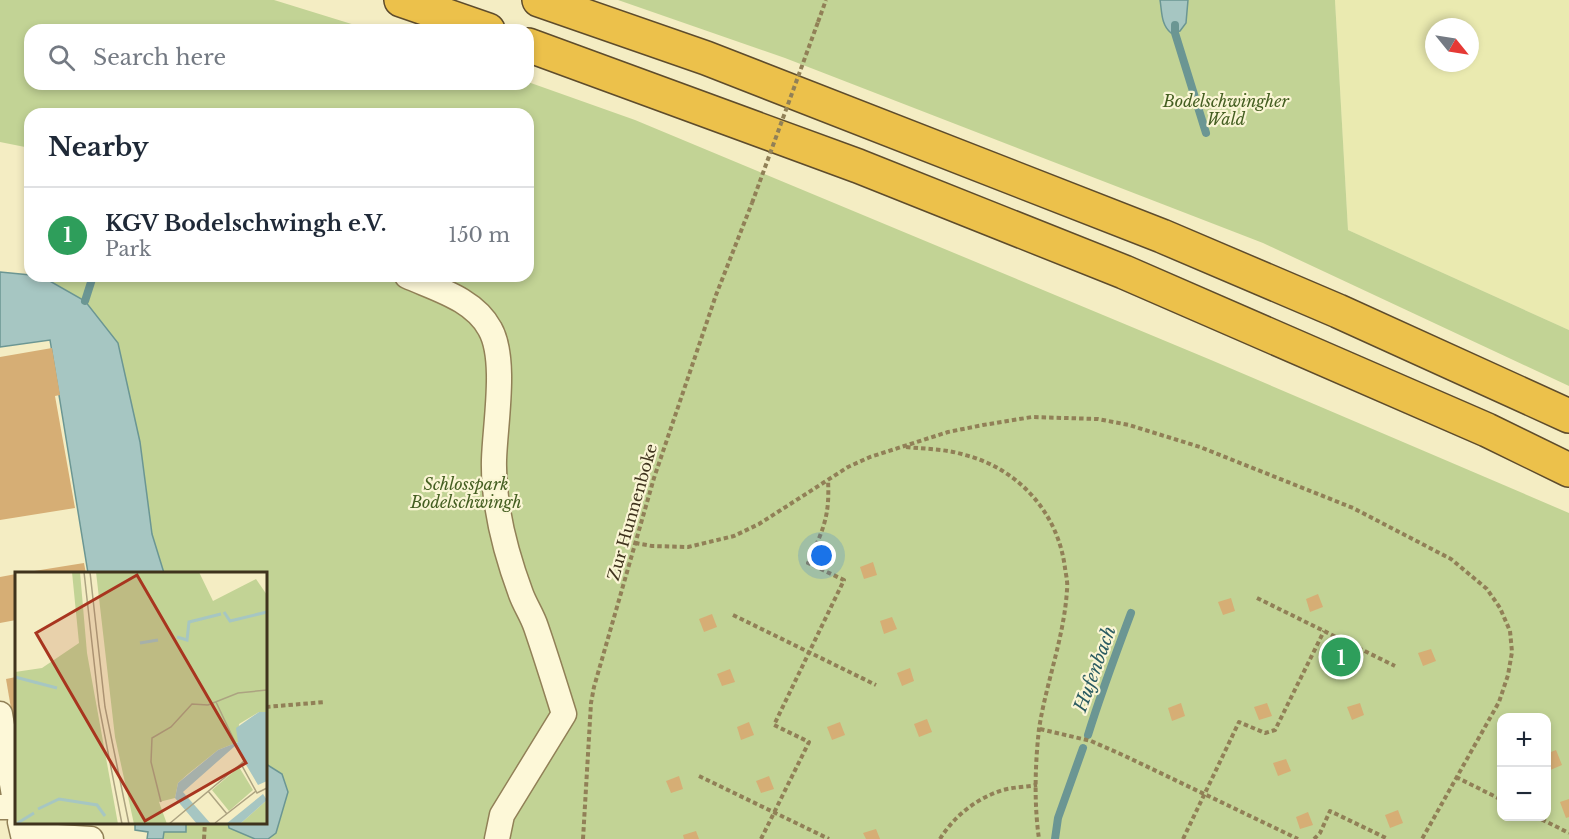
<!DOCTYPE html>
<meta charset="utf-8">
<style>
body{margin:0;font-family:"Libre Baskerville",serif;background:#f2f2f3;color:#1f2937}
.controls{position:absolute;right:18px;bottom:18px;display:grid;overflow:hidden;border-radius:12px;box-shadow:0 3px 9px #0003}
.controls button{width:54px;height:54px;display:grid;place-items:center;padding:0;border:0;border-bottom:2px solid #e0e1e3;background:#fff;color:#1f2937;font:30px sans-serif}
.compass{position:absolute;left:1425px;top:18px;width:54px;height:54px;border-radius:50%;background:#fff;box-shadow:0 3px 9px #0003;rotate:120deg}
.you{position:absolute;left:822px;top:556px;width:21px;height:21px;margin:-15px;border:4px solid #fff;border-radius:50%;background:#1a73e8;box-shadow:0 0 0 9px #1a73e833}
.badge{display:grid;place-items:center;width:39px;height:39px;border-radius:50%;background:#a8351f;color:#fff;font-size:20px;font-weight:700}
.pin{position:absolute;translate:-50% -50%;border:3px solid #fff;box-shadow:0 2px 6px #0006}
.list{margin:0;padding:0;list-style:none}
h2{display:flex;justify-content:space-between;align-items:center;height:78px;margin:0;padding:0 24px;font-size:26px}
h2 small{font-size:20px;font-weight:400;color:#747a83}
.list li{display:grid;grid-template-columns:39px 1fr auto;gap:18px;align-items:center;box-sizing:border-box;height:96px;padding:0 24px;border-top:2px solid #e0e1e3}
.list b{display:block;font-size:22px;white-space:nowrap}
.list p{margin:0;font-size:20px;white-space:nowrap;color:#747a83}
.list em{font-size:20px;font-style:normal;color:#747a83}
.icon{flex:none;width:33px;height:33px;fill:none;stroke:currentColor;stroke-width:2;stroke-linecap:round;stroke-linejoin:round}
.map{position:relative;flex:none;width:1569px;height:839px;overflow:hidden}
.search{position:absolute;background:#fff;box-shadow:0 3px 9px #0003;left:24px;top:24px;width:510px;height:66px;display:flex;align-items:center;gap:15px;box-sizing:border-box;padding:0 21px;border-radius:18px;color:#747a83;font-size:22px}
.panel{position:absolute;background:#fff;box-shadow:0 3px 9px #0003;left:24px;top:108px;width:510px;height:174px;border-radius:18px}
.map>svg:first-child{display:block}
</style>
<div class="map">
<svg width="1569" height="839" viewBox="0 0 1569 839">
<rect width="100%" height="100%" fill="#f4edc3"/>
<path fill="#eaeab0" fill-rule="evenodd" d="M1335,0h234v330l-221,-100zM1434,27h36v36h-36z"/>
<g fill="#c2d395" fill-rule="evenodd">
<path d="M0,0h274l97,30h-341v54h498v-2l107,38 576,240 358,153v326h-1406v-7h23v-9l80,-1v-248l-102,-1 -12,-39 -12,-92 -55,-141 -44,-25h487v-162h-498v34l-30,-6zM1502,718h44v98h-44z"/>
<path d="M618,0h717l13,230 221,100v56l-306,-143 -478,-185z"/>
</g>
<g fill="#a6c6c2" stroke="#6b9693" stroke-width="1.5">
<path d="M1160,0h28l-2,23 -6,8 -9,2c-10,-8 -9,-21 -11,-33z"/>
<path d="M0,272l41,4 44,25 33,42 22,99 12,92 12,39h-76l-38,-233 -50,7z"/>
<path d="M266,764l16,10 6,18 -12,41 -8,6h-13l-26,-11 -1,-5 38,-1z"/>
<path d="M135,823h51v9h-22l-1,7h-16l1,-7 -13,-2z"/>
</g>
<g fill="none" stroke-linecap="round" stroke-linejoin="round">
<g stroke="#6b9693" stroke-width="8">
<path d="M1175,25v8l31,100"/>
<path d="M85,301l8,-25"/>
<path d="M1088,735c13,-42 28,-82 43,-122"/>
<path d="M1055,839l3,-21 25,-70"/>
</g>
</g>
<g fill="#d6ae75">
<path d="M52,348l8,47 -5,1 20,112 -75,12v-163z"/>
<path d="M873,562l4,13 -13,4 -4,-12z"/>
<path d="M84,563l2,11h-57l-1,-2z"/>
<path d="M16,574v46l-16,3v-46z"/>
<path d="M1318,594l5,13 -13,5 -4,-13z"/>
<path d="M1231,598l4,13 -12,4 -5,-13z"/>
<path d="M712,614l5,13 -13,5 -5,-13z"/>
<path d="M892,617l5,12 -13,5 -4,-13z"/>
<path d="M1431,649l5,12 -13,5 -5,-13z"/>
<path d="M910,668l4,13 -12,5 -5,-13z"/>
<path d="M730,669l5,13 -13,4 -5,-12z"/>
<path d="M16,677v55h-1l-9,-53z"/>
<path d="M1181,703l4,13 -13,5 -4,-13z"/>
<path d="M1267,703l5,13 -13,4 -5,-13z"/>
<path d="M1360,703l4,12 -12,5 -5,-13z"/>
<path d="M927,719l5,13 -13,5 -5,-13z"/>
<path d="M749,722l5,13 -13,5 -4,-13z"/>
<path d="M840,722l5,13 -13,5 -5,-13z"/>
<path d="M1556,750l6,15 -14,6 -2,-17z"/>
<path d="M1286,759l5,12 -13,5 -5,-13z"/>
<path d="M679,776l4,13 -12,4 -5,-12z"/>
<path d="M769,776l5,13 -13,4 -5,-12z"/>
<path d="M1569,799v18l-3,1 -6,-16z"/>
<path d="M1398,810l5,13 -13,5 -5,-13z"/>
<path d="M1308,812l5,13 -13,4 -4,-12z"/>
<path d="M876,829l4,10h-14l-3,-6z"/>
<path d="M696,831l3,8h-15l-1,-4z"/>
</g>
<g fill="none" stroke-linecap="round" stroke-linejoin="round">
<g stroke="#918057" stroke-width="27">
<g id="minor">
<path d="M407,276c29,13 67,23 83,53 17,30 5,95 4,131 -1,46 11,91 27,134 4,11 11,21 15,33 10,29 19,58 28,87l-62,101 -5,24"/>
<path d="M0,714l16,93h-16"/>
<path d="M20,822l3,13 68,4"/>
</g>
</g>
<g stroke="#5e4c2c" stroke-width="36">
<g id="highway">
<path d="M401,0l87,30"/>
<path d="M539,0l167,58 456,178 176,75 231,105"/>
<path d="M528,45l330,121 266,106 363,158 82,40"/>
</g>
</g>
<g stroke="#918057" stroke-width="4" stroke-dasharray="4.5 3" stroke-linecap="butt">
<path d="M818,22l8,-22"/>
<path d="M906,447c20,2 40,2 59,8 54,14 93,58 100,113 1,7 3,15 2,22 -3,48 -21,93 -28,139 -4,36 -5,75 0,110"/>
<path d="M635,543l17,3 36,1 46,-11 25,-12 89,-57 22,-10 78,-25 35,-7 49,-8 66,2 31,6 71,22 153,61 98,51 36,30 13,19 10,23 2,21 -4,23 -9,27 -77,137"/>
<path d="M1257,598l138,68"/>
<path d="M733,615l143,70"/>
<path d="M266,707l59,-5"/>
<path d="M1040,729l51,12 34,15 173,83"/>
<path d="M699,776l130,63"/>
<path d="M1456,777l46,23"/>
<path d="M1535,816l34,17"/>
<path d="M204,839l1,-17"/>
<path d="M583,839l8,-136 3,-16 60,-209 62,-183 36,-92"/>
<path d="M761,839l48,-97 -35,-17 70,-145 -36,-17c15,-33 22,-46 20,-83"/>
<path d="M940,839c14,-23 37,-41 63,-49 11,-3 23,-3 34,-5"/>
<path d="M1183,839l56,-117 26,11 10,-3 49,-99"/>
<path d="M1314,839l6,-6 10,-22 58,28"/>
</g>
<use href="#minor" stroke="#fdf8d8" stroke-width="24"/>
<use href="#highway" stroke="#ecc14b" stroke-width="33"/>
<path stroke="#918057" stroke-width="4" stroke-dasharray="4.5 3" stroke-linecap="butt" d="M752,203l66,-181"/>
</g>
<g text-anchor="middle" stroke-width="4.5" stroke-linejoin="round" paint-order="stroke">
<g font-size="16" font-style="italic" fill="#445e21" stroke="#faf5d4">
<text x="1226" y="107">Bodelschwingher<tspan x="1226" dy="18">Wald</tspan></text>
<text x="466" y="490">Schlosspark<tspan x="466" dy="18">Bodelschwingh</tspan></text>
</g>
<g font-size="16" fill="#3f331d" stroke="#faf5d4">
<text transform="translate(632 512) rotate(-74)" y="6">Zur Hunnenboke</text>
</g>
<g font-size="18" font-style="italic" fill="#2a5b61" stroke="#faf5d4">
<text transform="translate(1095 669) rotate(-70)" y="6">Hufenbach</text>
</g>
</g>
<g transform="translate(15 572)">
<rect width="252" height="252" fill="#f4edc3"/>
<path d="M57,0h8l7,81 31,171h-103v-152l27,-4 37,-25zM81,0h103l14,29 43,-22 11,16v117h-8l-20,12 -1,18 -20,8 -30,24 -10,9 -3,15 -16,4 8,22h-33l-19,-87zM224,195l14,23 -24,21 -17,-21zM252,228v24h-27z" fill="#c2d395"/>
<path d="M244,140h8v69l-9,4 -23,-39 -52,46 28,32h-14l-22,-26 3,-15 40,-33 20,-8 -2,-14zM248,222l4,6 -27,24h-14z" fill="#a6c6c2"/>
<path fill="none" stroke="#a6c6c2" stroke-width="3" d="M209,40l6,9 37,-9M162,65l10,3 2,-18 32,-8M125,71l18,-3M0,105l42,11M23,237l21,-10 38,6 8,11M1,252l18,-11"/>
<path fill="none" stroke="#aca381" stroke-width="1.5" d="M69,0l15,134 23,118M75,0l15,135 24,117M201,130l28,59 -3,3M193,219l19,23M146,230l-10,-40 1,-24 19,-11 21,-23 16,1 30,-12 29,-3M200,251l41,-32M154,252l72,-60 16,29 10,-5"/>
<path fill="#a8351f" fill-opacity="0.15" stroke="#a8351f" stroke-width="3" d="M122,3l109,188 -101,58 -109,-188z"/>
<rect width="252" height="252" fill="none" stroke="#3f331d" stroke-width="3"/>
</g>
</svg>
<div class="controls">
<button>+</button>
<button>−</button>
</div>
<svg class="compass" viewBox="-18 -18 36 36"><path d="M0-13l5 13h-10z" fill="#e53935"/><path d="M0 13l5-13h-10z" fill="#747a83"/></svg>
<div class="you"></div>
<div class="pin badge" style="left:1341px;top:657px;background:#2e9e5b">1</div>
<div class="search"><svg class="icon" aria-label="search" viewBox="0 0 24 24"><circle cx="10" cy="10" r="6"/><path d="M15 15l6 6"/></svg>Search here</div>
<section class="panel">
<h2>Nearby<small></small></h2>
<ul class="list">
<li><span class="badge" style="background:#2e9e5b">1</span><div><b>KGV Bodelschwingh e.V.</b><p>Park</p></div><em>150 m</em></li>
</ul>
</section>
</div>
